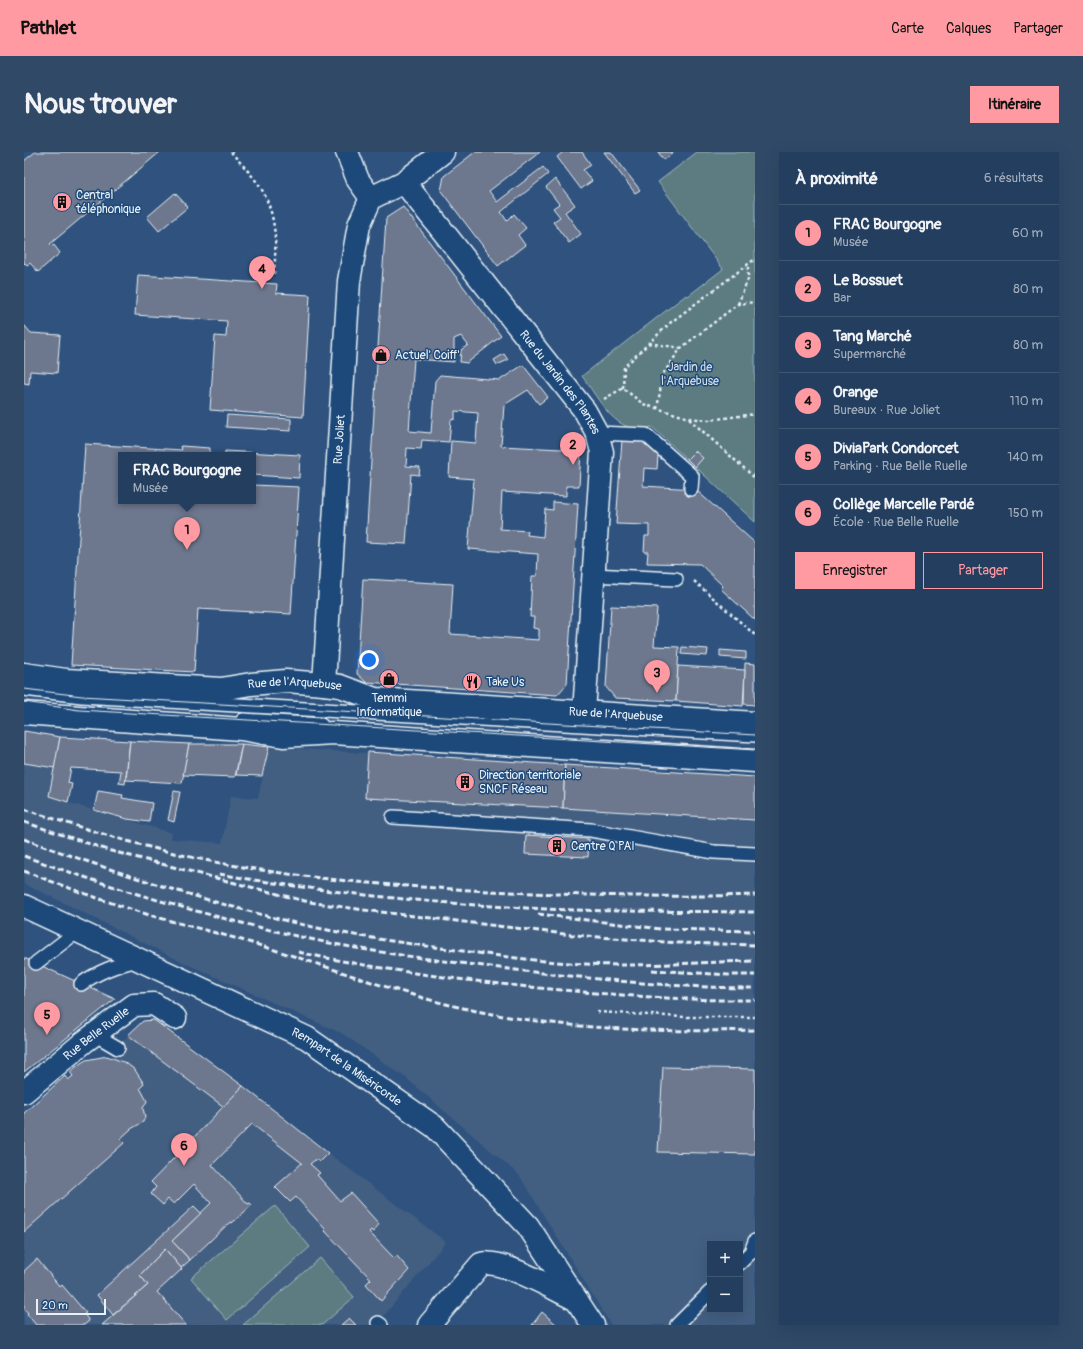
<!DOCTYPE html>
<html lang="fr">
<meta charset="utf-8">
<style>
body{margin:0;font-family:Pangolin,sans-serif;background:#2f4967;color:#f1f3f6}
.controls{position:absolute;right:12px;bottom:12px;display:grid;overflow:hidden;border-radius:0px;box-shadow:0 4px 16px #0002}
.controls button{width:36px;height:36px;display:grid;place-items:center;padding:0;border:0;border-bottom:1px solid #405773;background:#233e5e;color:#f1f3f6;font:20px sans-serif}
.scale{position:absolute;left:12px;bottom:10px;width:70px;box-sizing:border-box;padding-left:4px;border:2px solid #e8f1f8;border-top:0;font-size:11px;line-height:14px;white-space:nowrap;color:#e8f1f8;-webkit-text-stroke:3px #1f4a7a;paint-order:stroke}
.you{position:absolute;left:345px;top:508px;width:14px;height:14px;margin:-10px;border:3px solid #fff;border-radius:50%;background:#1a73e8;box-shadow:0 0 0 6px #1a73e833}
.badge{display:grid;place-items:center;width:26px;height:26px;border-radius:50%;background:#ff9aa2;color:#111;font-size:13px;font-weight:700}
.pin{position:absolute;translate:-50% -33px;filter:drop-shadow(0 1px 2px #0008)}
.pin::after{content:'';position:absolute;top:21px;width:14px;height:12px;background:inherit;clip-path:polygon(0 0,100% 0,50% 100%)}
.popup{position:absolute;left:94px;top:300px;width:138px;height:52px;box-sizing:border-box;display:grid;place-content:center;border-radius:0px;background:#233e5e;filter:drop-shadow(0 1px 3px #0005);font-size:13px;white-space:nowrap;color:#a3aebc}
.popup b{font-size:15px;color:#f1f3f6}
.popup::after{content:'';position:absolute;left:50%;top:100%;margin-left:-8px;border:8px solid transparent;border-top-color:#233e5e}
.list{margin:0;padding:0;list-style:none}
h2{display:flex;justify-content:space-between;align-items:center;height:52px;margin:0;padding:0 16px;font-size:17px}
h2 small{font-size:13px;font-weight:400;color:#a3aebc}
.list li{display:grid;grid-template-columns:26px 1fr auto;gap:12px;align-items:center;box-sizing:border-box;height:56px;padding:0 16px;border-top:1px solid #405773}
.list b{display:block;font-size:15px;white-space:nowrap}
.list p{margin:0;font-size:13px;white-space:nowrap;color:#a3aebc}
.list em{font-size:13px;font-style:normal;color:#a3aebc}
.actions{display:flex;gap:8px;padding:12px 16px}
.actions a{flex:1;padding:9px 0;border:1px solid #ff9aa2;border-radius:0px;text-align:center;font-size:14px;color:#ff9aa2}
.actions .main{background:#ff9aa2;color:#111}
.map{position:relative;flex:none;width:731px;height:1173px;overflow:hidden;border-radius:0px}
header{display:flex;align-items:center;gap:24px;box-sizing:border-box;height:56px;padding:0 20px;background:#ff9aa2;color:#111}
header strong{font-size:19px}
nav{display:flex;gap:22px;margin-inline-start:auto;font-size:14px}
.intro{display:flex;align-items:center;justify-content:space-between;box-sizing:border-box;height:96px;padding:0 24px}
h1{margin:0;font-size:28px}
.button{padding:10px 18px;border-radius:0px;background:#ff9aa2;color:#111;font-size:14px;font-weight:700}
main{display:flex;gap:24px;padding:0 24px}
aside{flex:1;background:#233e5e;border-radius:0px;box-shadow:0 4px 16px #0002}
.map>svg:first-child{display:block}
</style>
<header>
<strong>Pathlet</strong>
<nav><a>Carte</a><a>Calques</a><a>Partager</a></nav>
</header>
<div class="intro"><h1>Nous trouver</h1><a class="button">Itinéraire</a></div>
<main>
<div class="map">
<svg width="731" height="1173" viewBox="0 0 731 1173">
<rect width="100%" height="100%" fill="#2f537e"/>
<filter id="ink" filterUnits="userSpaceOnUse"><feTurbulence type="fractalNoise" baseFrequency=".025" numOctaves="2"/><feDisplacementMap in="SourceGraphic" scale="8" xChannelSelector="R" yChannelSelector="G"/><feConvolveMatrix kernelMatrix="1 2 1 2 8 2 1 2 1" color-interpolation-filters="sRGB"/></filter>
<g filter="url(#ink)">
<g fill="#425e82" fill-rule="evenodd">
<path d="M245,595l486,30v548h-144l-92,-150 -113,-97 -63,-44 -163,-73 -130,-65 -26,-12v-121l31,5 -6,29 123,36 -1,6 51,4 9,-47 27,2zM686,1092h30v66h-30z"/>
<path d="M130,868l89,66 85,67 118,89 -70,83h-352v-212l41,-37 3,3 5,-3 -3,-4 11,-9 5,-3 25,-3 17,-22 15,-14z"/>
</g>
<g fill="#5b7c81" stroke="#a2b6bc">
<path d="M673,0h58v370l-103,-95c-36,11 -52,-27 -70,-51l104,-81 2,1 35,-27 -65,-87z"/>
<path d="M251,1054l35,41 -83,73 -36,-42z"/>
<path d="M296,1106l34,39 -32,28h-79z"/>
</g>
<g fill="#6d778d" stroke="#e8f1f8">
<path d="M11,0h125l-110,92 2,2 2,-1 6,8 -22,19 -8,-9 -3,2 -2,-2 -1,1v-103z"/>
<path d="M451,0h65l-51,39 8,11 46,-35 5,7 -47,38 6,9 7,-7 12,14 -8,7 7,10 -27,21 -57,-75 3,-15z"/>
<path d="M539,0h19l9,13 -8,5 9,11 -11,8 -24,-32z"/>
<path d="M580,0h7l29,38 -5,3z"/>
<path d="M634,0h16l-10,8z"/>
<path d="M531,27l20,26 -10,7 16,22 -12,9 -16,-21 7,-5 -7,-9 6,-4 -13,-17z"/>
<path d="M151,41l13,14 -29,24 -12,-14z"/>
<path d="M379,55l98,129 -34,27 -7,-1 1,-12 7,-5 -7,-9 -7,3v23l-40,-3 -5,72 22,2 4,-52 5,-6 60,5 23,-15 25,32 -9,7 -11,-14 -24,15 -3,41 80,4 -2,36h-13v10l-64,-4 -2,37 28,2 -1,4 16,2 2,-28 8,1v-8l25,2 -11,180 -10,11 -191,-13 -9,-8 6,-95 90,5 -3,50 89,6v-11l-6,-1 1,-11h-4l2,-41h5l1,-22 -70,-5 6,-70 -25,-2 2,-36 25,2 2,-30 -23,-2v8l-4,1 -2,22 -27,-2 -1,9 -14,-1 -1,18 14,1 -1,8 -8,-1 -5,70 -40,-2 20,-324z"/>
<path d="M114,123l139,9 -1,9 34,2 -7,122 -93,-7 5,-74 11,1 1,-16 -92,-6z"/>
<path d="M0,173l7,8 29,2 -3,38 -27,-2 -1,13 -5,-1z"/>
<path d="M480,202l4,6 -11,5 -3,-5z"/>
<path d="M203,263l64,4v12l-65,-4z"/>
<path d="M598,288l23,1v3l13,11 -1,14 -13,-1 -1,18 52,3 60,54v77l-34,-31 2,-3 -23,-22 -53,-1 1,-11h-4l1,-16h4v-11l-33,-1z"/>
<path d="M61,292l97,6 -1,-4 29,2v7h-89v46h132v-16l46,2 -8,127 -93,-5 -4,63 -123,-7z"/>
<path d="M201,299l75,4 -1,23 -46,-3v-20h-28z"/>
<path d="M671,299l8,7 -8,9 -8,-8z"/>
<path d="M587,454l46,2 -3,38 25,1 -3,54 -61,-3 -9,-11z"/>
<path d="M658,495l26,2 -1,7 -26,-2z"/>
<path d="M696,498l26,2v7l-26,-2z"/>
<path d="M721,511l10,1v41l-11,-1z"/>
<path d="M654,514l67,4 -2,36 -67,-5z"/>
<path d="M0,579l36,6 -5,31 -31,-5z"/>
<path d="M36,585l70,4 -5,43 -6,-1 2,-12 -50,-3 -3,15 4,1 -4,18 -19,-6z"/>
<path d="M106,589l59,3 -7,39 -56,-3z"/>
<path d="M165,592h53l-7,33 -52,-2z"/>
<path d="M218,592l27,3 -7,29 -26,-1z"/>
<path d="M344,600l197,13 -2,43 -198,-10z"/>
<path d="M541,613l190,12v43l-192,-12z"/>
<path d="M74,639l25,4 -1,3 30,5 -3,19 -22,-3 -33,-9z"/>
<path d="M150,639l6,1 -6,30 -6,-2z"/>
<path d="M502,683l63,4 -1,18 -63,-3z"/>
<path d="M0,806l91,41 -91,73z"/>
<path d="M130,868l89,66 -19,21 -96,-72 15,-14z"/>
<path d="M83,904l19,7 9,7 9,14 -4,4 7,13 -4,7 2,9 -2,5 -12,7 -11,10 4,4 -100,89v-119l41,-37 3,4 5,-4 -3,-4 11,-9 5,-3z"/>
<path d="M639,915l92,2v85l-97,-2z"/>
<path d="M219,934l85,67 -9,9 -3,-3 -6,5 10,9 -3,2 23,26 11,-8 28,31 -6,8 -2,-2 -2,2 25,26 3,-2 12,14 -28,31 -15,-17 5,-5 -46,-48 1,-1 -30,-33 -6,5 -15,-15 27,-24 -50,-39 -40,41 36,39 2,-1 2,2 -20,18 -2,-1 -40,38 -18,-19 39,-38 -17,-19 -20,20 -6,-5 -5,6 -12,-11 5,-7 -5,-5z"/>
<path d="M170,1054l7,7 -29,28 18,19 -9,8 -16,-19 -25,26 8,10 -35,30 -16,-20z"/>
<path d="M141,1097l17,20 -25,23 29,33h-84l46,-40 -8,-10z"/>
<path d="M13,1107l23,28 2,-2 24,28 -2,1 5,7 -5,4h-48l-9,-11 1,-1 -4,-5v-37z"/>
<path d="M518,1160l15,13h-25z"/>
<path d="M325,1166l7,7h-15z"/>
</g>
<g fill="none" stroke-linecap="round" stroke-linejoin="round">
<g stroke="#e8f1f8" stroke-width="16">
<g id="service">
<path d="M573,281l49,2 46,41 -1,13"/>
<path d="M568,423l84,4"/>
<path d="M0,537l58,7 673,39"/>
<path d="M219,568l78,5"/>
<path d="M369,665l198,13 123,22 41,2"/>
<path d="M12,811l43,-33"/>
<path d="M57,832c18,-13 36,-19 57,-24"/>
<path d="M70,882l24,14"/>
<path d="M716,1111l11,-11 4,-11"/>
<path d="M354,1171l3,2"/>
<path d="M653,1173l33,-33"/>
</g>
</g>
<g stroke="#e8f1f8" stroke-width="25">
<g id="minor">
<path d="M323,0l11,28 13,18"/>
<path id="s1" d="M380,30l181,229 12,22 5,19 -18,260"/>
<path d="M347,46l33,-16 39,-30"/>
<path id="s2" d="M300,532l25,-403 10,-56 12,-27"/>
<path id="s3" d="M0,754l283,132 128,89 93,99 65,99"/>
<path id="s4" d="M0,940l60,-50 50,-37 20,-1 21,14"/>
<path d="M405,1173l52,-61c20,-6 76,27 96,36"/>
</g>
</g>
<g stroke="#e8f1f8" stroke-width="25">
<g id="secondary">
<path id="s5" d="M0,522l42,6 155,9 30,-5 35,-3 38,3 16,2 35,13 380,24"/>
<path d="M0,561l217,16 42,7 50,-3 422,28"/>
</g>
</g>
<g stroke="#e8f1f8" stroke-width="2.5" stroke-dasharray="3 3" stroke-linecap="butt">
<path d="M207,0c12,14 28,29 35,46 11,25 10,50 8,76"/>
<path d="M714,152l10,-25v-15"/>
<path d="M625,191l31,5"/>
<path d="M599,236l1,-21 46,-44 85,-64"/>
<path d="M580,247l19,-11 20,16 46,14 20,2 46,-6"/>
<path d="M633,257l6,-35 18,-26 57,-44 17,-2"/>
<path d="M665,267l66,59"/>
<path d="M670,429l61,54"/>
<path d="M573,860l87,5h71"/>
</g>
<use href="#service" stroke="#1f4a7a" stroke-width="13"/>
<use href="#minor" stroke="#1f4a7a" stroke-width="22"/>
<use href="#secondary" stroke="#1f4a7a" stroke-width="22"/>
<g stroke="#e8f1f8" stroke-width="1">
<path d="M0,537l58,7 673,39"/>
<path d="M0,550l55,8 676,40"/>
</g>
<g stroke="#e8f1f8" stroke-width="3" stroke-dasharray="6 3" stroke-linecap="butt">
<path d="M0,657c72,24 145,46 219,58 70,12 140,18 211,22 100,6 201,9 301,6"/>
<path d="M0,670l87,29 198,51 55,8 209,25 106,8 76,2"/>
<path d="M0,687c91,33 182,63 276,85 51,12 104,19 156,26 43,6 87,12 130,14 57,3 113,-2 169,-3"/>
<path d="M0,704c90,33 183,60 277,81 71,16 143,24 215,33 79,9 159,18 239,18"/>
<path d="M0,719c34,13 69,26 103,37 42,14 86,23 128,36 64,19 127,44 191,60 101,25 206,29 309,26"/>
<path d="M195,722c108,19 218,30 327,35 70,3 140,2 209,3"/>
<path d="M514,762l123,15 94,2"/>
<path d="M274,800c83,18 167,29 252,37 68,6 136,12 205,11"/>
<path d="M628,818l77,5h26"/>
</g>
</g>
</g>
<defs>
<g id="building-disc" transform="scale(1)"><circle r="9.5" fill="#ff9aa2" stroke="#1f4a7a"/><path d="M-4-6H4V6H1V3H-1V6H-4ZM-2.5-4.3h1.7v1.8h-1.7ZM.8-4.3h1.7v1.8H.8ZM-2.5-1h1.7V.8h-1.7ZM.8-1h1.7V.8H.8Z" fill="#111"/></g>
<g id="shop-disc" transform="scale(1)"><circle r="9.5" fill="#ff9aa2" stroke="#1f4a7a"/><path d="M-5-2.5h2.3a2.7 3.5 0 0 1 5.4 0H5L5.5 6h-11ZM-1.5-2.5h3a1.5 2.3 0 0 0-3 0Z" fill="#111"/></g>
<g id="restaurant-disc" transform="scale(1)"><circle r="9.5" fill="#ff9aa2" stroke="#1f4a7a"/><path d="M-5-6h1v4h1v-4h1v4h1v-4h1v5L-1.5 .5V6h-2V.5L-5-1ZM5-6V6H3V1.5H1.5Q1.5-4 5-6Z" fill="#111"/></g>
</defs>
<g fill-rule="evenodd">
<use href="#building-disc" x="38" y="50"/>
<use href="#shop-disc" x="357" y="203"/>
<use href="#shop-disc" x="365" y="527"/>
<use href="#restaurant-disc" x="448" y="530"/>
<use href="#building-disc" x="441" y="630"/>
<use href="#building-disc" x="533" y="694"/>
</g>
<g text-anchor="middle" stroke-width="3" stroke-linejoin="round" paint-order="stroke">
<g font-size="12" fill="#e8f1f8" stroke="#1f4a7a" text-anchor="start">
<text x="52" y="47">Central<tspan x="52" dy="14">téléphonique</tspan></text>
<text x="371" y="207">Actuel' Coiff'</text>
<text x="462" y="534">Take Us</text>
<text x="365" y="550" text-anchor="middle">Temmi<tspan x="365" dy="14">Informatique</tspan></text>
<text x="455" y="627">Direction territoriale<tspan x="455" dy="14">SNCF Réseau</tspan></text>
<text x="547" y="698">Centre Q PAI</text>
</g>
<g font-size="12" fill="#d3dfe6" stroke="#1f4a7a">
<text x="666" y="219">Jardin de<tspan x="666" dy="14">l'Arquebuse</tspan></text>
</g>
<g font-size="12" fill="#e8f1f8" stroke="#1f4a7a">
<text dy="4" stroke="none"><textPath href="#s1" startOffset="254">Rue du Jardin des Plantes</textPath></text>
<text dy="4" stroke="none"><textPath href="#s2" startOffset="245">Rue Joliet</textPath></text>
<text dy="4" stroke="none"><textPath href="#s5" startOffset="272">Rue de l'Arquebuse</textPath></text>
<text dy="4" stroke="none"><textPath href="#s5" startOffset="596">Rue de l'Arquebuse</textPath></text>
<text dy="4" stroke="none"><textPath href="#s4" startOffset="93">Rue Belle Ruelle</textPath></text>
<text dy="4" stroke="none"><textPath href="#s3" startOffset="361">Rempart de la Miséricorde</textPath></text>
</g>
</g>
</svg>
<div class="controls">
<button>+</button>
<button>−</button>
</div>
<div class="scale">20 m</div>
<div class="you"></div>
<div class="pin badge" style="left:163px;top:398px">1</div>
<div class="popup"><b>FRAC Bourgogne</b>Musée</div>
<div class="pin badge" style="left:549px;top:313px">2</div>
<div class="pin badge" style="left:633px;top:541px">3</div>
<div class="pin badge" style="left:238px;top:137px">4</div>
<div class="pin badge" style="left:23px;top:883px">5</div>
<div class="pin badge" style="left:160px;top:1014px">6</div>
</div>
<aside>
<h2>À proximité<small>6 résultats</small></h2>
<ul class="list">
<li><span class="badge">1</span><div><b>FRAC Bourgogne</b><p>Musée</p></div><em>60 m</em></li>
<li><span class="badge">2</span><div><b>Le Bossuet</b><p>Bar</p></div><em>80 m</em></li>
<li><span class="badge">3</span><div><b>Tang Marché</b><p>Supermarché</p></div><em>80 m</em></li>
<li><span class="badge">4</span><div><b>Orange</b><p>Bureaux · Rue Joliet</p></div><em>110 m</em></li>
<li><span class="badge">5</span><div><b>DiviaPark Condorcet</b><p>Parking · Rue Belle Ruelle</p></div><em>140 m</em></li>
<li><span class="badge">6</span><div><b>Collège Marcelle Pardé</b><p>École · Rue Belle Ruelle</p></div><em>150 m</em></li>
</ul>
<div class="actions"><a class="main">Enregistrer</a><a>Partager</a></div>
</aside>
</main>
